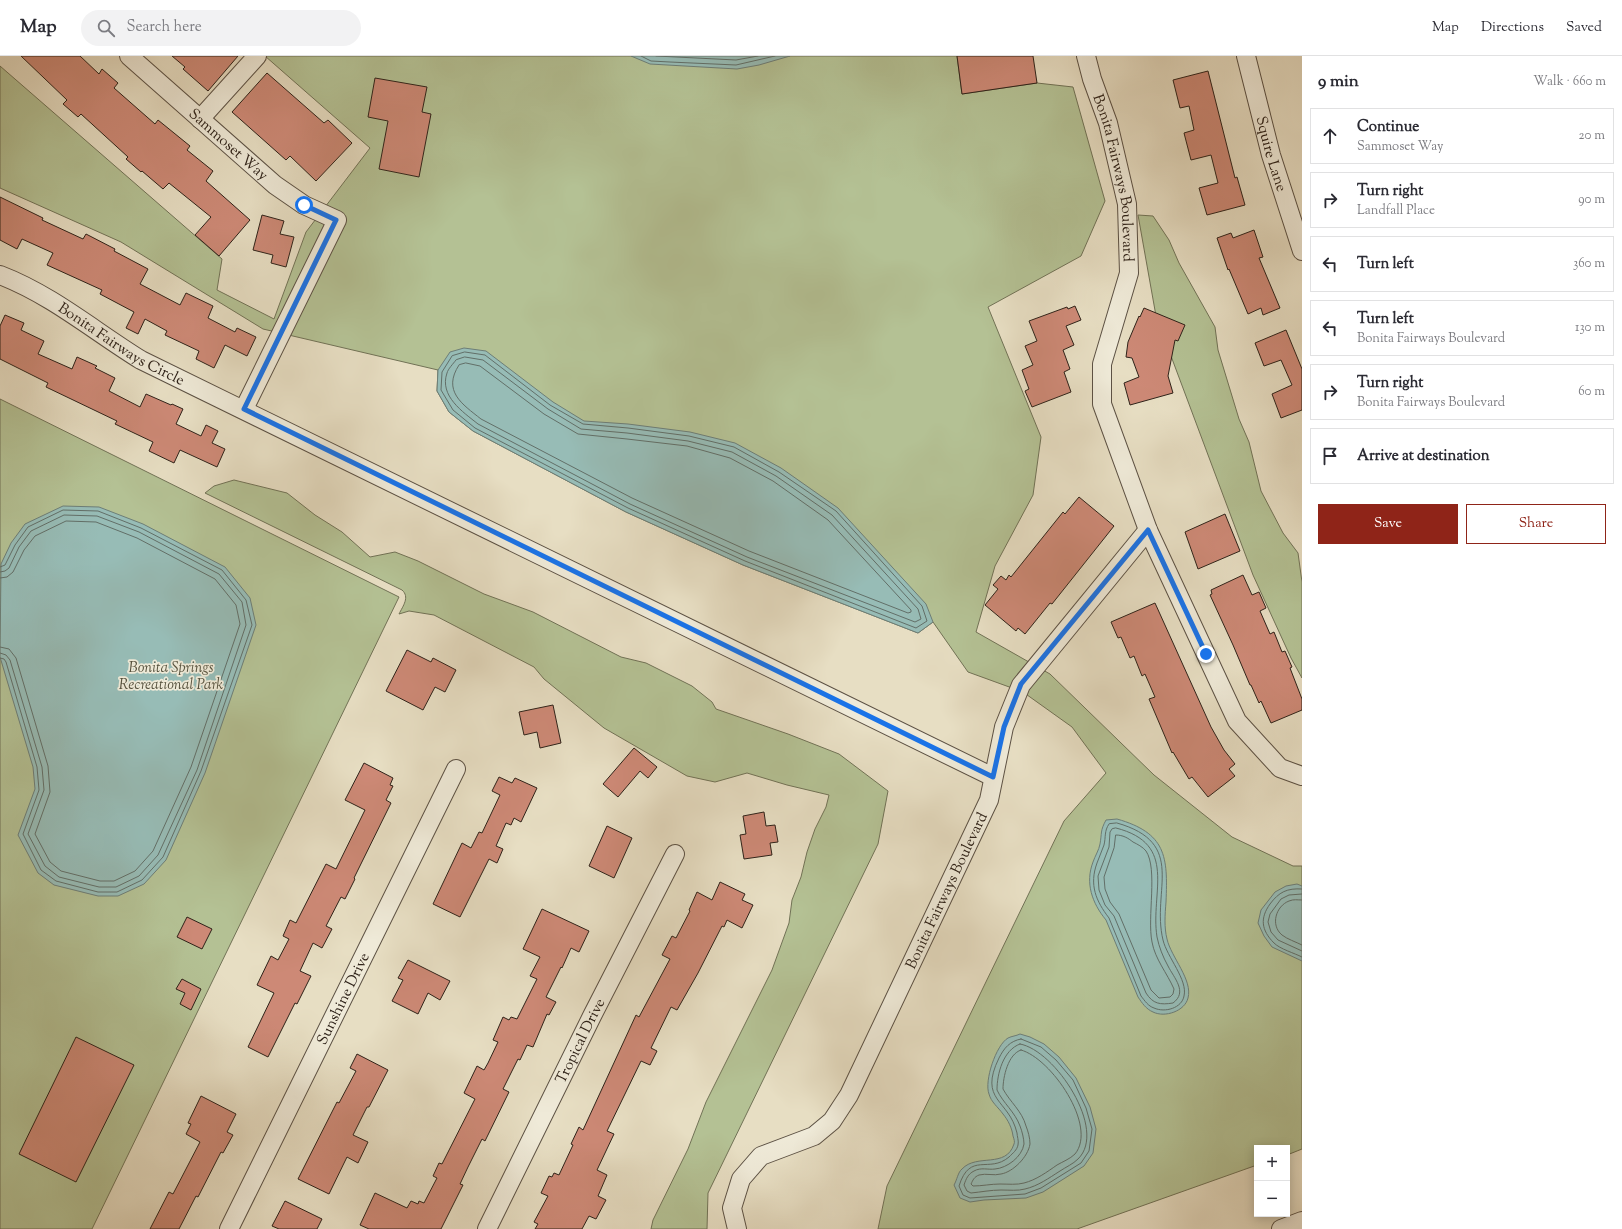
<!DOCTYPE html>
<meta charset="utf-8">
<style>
body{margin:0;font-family:"Sorts Mill Goudy",serif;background:#f2f2f3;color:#2b2b33}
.controls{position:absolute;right:12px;bottom:12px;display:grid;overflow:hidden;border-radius:0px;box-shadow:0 2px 10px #0003}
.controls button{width:36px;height:36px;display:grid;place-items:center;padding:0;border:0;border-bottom:1px solid #e1e1e2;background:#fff;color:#2b2b33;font:20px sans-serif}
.stop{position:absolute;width:12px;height:12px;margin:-9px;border:3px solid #1a73e8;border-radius:50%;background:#fff}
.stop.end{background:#1a73e8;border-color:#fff;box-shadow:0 1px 4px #0008}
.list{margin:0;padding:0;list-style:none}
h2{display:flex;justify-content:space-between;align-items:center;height:52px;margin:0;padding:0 16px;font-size:17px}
h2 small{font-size:13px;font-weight:400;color:#7c7c81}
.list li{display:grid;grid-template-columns:26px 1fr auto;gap:12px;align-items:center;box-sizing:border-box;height:56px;margin:0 8px 8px;padding:0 8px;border:1px solid #e1e1e2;border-radius:0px}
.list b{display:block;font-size:15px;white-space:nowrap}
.list p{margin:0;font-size:13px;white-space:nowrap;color:#7c7c81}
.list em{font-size:13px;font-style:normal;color:#7c7c81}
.actions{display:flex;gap:8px;padding:12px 16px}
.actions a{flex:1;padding:9px 0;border:1px solid #8f2418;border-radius:0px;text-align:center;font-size:14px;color:#8f2418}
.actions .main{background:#8f2418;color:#fff}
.icon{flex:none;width:22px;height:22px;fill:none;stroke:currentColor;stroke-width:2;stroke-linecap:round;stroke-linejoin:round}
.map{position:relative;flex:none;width:1302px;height:1173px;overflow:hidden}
header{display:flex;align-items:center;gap:24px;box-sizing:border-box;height:56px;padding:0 20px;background:#fff;border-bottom:1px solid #e1e1e2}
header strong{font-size:19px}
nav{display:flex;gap:22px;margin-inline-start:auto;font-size:14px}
.search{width:280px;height:36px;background:#f2f2f3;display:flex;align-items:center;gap:10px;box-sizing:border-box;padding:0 14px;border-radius:22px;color:#7c7c81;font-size:15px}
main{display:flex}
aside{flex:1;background:#fff}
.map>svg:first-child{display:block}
</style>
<header>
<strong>Map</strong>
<div class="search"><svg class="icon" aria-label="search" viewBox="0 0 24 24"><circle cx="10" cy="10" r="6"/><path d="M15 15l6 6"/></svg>Search here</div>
<nav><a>Map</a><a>Directions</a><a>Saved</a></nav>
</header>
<main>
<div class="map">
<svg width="1302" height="1173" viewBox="0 0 1302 1173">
<rect width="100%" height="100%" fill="#e7dec3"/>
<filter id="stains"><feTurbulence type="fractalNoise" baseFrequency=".005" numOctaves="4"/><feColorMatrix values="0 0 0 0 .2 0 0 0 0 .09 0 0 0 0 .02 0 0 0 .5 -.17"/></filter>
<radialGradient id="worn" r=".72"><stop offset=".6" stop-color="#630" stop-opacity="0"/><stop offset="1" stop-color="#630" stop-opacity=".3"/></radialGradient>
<g fill="#b4c194" stroke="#717256">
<path d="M265,0h692l5,38 75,-11 36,4 32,114 -24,55 -93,51 53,130 -8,58 -38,71 -19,66 74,42 104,101 78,62 61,29h9v283l-15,6v-7h-30v17l-180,64h-199l9,-43 177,-365 42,-48 -34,-46 -49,-35 -55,-20 -35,-50 -15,11 -175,-68 -117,-53 -153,-81 -24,-19 -12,-21 1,-21 -175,-41 -142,-87 -121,-54v-122l222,193 -5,31 57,29 32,-87 64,-84z"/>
<path d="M1138,159l15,1 16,24 10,23 36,64 3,23 21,69 10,23 12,49 22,42 15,20 4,29v96l-11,-20 -38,-83 -97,-259z"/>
<path d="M0,343l399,198 -307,632h-92z"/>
<path d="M234,424l53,13 28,22 27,17 28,25 25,-5 23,9 66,33 49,18 88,45 25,6 46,23 20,16 4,7 72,25 51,20 49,37 -10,53 -170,349 -1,36h-56l2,-9 35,-71 18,-47 66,-132 17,-47 3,-23 9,-23 6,-25 8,-23 11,-22 3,-12 -42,-10 -40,-12 -32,9 -28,-6 -83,-48 -60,-49 -10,-12 -100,-52 -25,-4 -10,3c4,-8 11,-17 3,-24l-197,-97 9,-7z"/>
</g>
<g fill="#97bcb6" stroke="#6d7e77">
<path d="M631,0h159l-31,9 -22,4 -87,-5z"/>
<path d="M464,292l22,3 67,51 31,19 44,3 62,8 45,11 46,25 57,40 88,96 7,18 -15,11 -175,-68 -117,-53 -153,-81 -24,-19 -12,-21 1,-21 12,-18z"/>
<path d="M63,450l36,1 44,17 82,43 25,31 6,27 -51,148 -39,87 -22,24 -26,12h-20l-44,-11 -16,-12 -20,-38 17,-46 -2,-22 -33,-110 1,-93 10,-21 14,-19z"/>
<path d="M1117,763c49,14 51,37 49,83 -1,13 -2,25 1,37 4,18 26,41 21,59 -3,13 -23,20 -35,14 -7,-3 -11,-9 -15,-15l-32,-77c-14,-17 -21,-37 -13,-58 2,-6 6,-12 7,-18 2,-11 0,-13 6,-24z"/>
<path d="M1297,828l5,2v75l-30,-14 -8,-11 -6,-13 3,-13 14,-18 11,-6z"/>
<path d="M1020,978l10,3 14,7 15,13 17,21 14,29 6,22 -3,24 -9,13 -41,26 -17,6 -42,2 -14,2 -10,-4 -6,-13c3,-5 4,-13 8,-16 15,-16 44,0 52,-25 1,-2 0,-5 -1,-8 -1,-8 -5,-16 -10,-22 -5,-7 -12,-12 -14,-20 -5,-13 7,-49 19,-56 4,-2 8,-2 12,-4z"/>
</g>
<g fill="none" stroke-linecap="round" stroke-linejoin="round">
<g stroke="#626f68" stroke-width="1">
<path d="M641,0l10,5 19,1 66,3 39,-9"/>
<path d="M656,0l80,4 22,-4"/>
<path d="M465,296l20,3 65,50 33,19 45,4 61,8 45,11 45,25 57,39 86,95 5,15 -11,7 -171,-67 -117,-53 -153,-80 -22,-18 -12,-20 1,-18 10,-16z"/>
<path d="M465,301l18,3 65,49 33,20 46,4 61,8 44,11 44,24 56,39 86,94 3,10 -6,3 -168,-65 -117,-53 -152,-80c-15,-12 -39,-28 -31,-51 1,-4 6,-9 9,-13z"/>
<path d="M466,307l14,3 64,48 34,20 49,5 60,7 43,12 43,23 55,39 83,90v2l-3,1 -159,-62 -117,-53 -151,-79c-19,-15 -39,-28 -22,-54z"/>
<path d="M0,511l5,-2 10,-20 13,-18 35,-17 35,1 43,17 81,42 24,30 6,25 -51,146 -38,86 -21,23 -25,12h-19l-42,-11 -15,-11 -18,-36 16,-44 -2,-23 -31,-105 -2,-3 -4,-1"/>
<path d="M0,516l5,-1 4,-3 10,-21 12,-16 33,-16 33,1 42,16 80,42 23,28 4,23 -49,145 -39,85 -19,21 -23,11h-17l-40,-10 -14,-11 -17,-32 16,-44 -2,-23 -32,-107 -4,-5 -6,-2"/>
<path d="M0,522l7,-1 6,-5 11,-22 11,-14 31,-15 30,1 41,16 78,41 21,26 4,19 -49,143 -38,84 -18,20 -21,10h-14l-39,-10 -11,-9 -15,-28 15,-42 -2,-26 -32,-108 -7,-9 -9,-2"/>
<path d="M1117,767c71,20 34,67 46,117 4,17 25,40 21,56 -2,12 -19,17 -30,12 -6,-2 -9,-7 -13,-12l-32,-78c-13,-17 -20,-33 -12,-55 2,-6 5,-12 7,-18 2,-8 0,-14 5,-21z"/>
<path d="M1116,772c63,16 34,64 41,109 2,10 6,20 11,29 6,12 20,26 5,37 -13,2 -20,1 -27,-10l-32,-77 -9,-11 -6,-15 -1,-14 11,-29 1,-15 2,-3z"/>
<path d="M1116,779c7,0 12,3 17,7 4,2 10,5 13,9 12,18 1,66 6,91 3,17 15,31 22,47l-1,5 -3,3 -11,1 -8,-8 -32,-76 -9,-12 -5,-13 -1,-12 10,-29z"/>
<path d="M1302,833c-15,-1 -23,3 -32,15 -10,14 -9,26 4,39 6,6 20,10 28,14"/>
<path d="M1302,838l-13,1 -8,4 -11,15 -2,8 3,10 7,8 24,11"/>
<path d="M1302,844c-5,0 -8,-1 -13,1 -13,5 -19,24 -7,34 5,4 14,7 20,10"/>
<path d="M1021,983l20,8 15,13 17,20 13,28 6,21 -3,22 -8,12 -40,25 -16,6 -55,4 -7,-3 -4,-9c11,-35 30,-12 50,-29 4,-4 8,-7 9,-12 1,-4 -1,-9 -1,-12 -8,-34 -39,-32 -18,-75 5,-10 11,-17 22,-19z"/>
<path d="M1020,988c35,6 88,86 58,115 -5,5 -12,8 -18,12 -11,7 -22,15 -35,18 -7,2 -16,1 -24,1 -10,0 -20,2 -30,3l-4,-2 -3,-6c2,-6 4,-11 10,-14 7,-4 14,-1 21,-2 12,-1 27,-12 29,-25 0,-5 -2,-13 -4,-18 -5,-14 -17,-23 -23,-36 0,-16 6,-40 23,-46z"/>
<path d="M1021,994c30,8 77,76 54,104 -5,5 -13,8 -18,11 -10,7 -21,15 -33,18 -7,2 -16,1 -24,1 -9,0 -18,2 -27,2l-2,-2c2,-4 3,-7 8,-9 7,-2 15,1 22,-1 12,-2 27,-17 29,-30 0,-6 -2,-13 -4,-18 -4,-15 -16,-24 -23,-37 0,-12 5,-35 18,-39z"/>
</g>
</g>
<g fill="#cd8976" stroke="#2e2219">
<path d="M21,0h59l19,18 3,-5 16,14 -4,5 41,36 3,-4 32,26 -3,4 26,21 -7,10 44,39 -31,36 -24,-21 16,-18 -42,-34 -6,6 -21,-18 -1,1 -15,-13 2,-2 -47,-43 -3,3 -15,-13 4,-4z"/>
<path d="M172,0h66l-30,35 -25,-22 2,-2z"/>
<path d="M957,0h76l4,27 -75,11z"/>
<path d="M1208,15l27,107 2,-1 8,28 -38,10 -8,-27 19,-5 -7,-28 -20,5 -7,-27 10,-3 -5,-24 -9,2 -7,-28z"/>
<path d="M267,17l57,50 4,-3 24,23 -36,38 -26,-25 -4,4 -54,-48z"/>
<path d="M375,22l52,9 -5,25 9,2 -12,63 -40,-8 9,-48 -20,-4z"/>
<path d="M0,141l43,21 -1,2 41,19 3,-5 29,15 -1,2 34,18 -8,15 40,21 6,-12 27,13 -5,12 27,14 2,-4 19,9 -9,19 -22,-11 -11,23 -18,-9 3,-8 -34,-16 2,-4 -22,-12 -7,15 -12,-6 8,-16 -34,-18 2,-4 -55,-25 6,-12 -31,-14 -5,10 -17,-9z"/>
<path d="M262,159l22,6 -4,13 14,3 -8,30 -15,-4 2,-8 -20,-5z"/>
<path d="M1254,174l9,27 -4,1 21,50 -17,7 -2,-7 -13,6 -19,-45 -1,1 -11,-32 14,-5 2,5z"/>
<path d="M1075,250l6,14 -15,6 8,19 -11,5 7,19 -6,3 7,20 -39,15 -7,-16 4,-2 -7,-19 11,-5 -8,-19 12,-5 -8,-20 38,-14 1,2z"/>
<path d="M1144,252l41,17 -7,16 -3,-1 -7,36 5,17 -43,12 -6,-22 15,-6 -7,-19 -6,-1 2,-15 11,-26 1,1z"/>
<path d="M5,259l19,8 -3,7 23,11 -6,13 34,15 5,-12 20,9 -2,2 20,10 -6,13 31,16 6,-13 25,11 1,-1 11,5 -7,15 25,12 5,-11 12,6 -6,12 13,6 -8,18 -37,-17 -6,13 -25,-12 4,-9 -38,-18 2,-3 -71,-34 2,-4 -48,-24v-33z"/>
<path d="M1286,274l16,39v41l-21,8 -9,-24 20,-9 -11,-25 -17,6 -9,-23z"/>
<path d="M1079,441l35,29 -62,78 -2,-1 -25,31 -7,-6 -2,3 -31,-26 13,-16 -5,-4 8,-9 5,4 3,-5 2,2 52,-65 2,2z"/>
<path d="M1225,458l15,37 -42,18 -13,-37z"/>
<path d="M1243,519l9,20 7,-3 7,16 -6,3 10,23 4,-2 8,20 3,-1 7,16 -2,1 12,31v11l-31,13 -10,-22 -2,2 -8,-18h-1l-17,-40 -23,-50 2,-1 -1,-4z"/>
<path d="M1155,547l56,124 13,23 11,14 -6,5 6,7 -27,21 -16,-20 -3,2 -16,-27 -1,1 -23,-54 6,-2 -10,-23 -3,2 -8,-20 -4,2 -9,-21 -3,1 -7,-16z"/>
<path d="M407,594l24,12 2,-4 23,12 -11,22 -10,-5 -12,23 -37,-19z"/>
<path d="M553,649l8,38 -21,5 -3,-16 -13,3 -5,-23z"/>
<path d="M634,692l23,19 -9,11 -8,-7 -22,26 -15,-13z"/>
<path d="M364,707l29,15 -3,7 3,1 -7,14 5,3 -37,75 1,1 -10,20 -4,-2 -15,29 6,3 -10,19 -9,-5 -13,28 11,5 -14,28 -2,-1 -27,54 -20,-10 26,-54 -17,-8 14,-29 7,4 11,-21 -6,-3 7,-16 6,3 30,-59 10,5 29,-59 -20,-10z"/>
<path d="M499,721l13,6 3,-5 22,10 -16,34 -7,-4 -3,7 -5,-2 -10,23 7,3 -6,14 -8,-4 -29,58 -27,-13 29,-61 9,5 8,-16 3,1 18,-38 -8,-4z"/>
<path d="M764,756l2,14 9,-1 3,17 -8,1 2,12 -28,4 -4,-24 6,-1 -3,-18z"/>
<path d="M607,770l25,12 -18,40 -25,-12z"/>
<path d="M720,826l25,12 -3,6 11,5 -11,23 -15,-8 -3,7 -2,-1 -24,47 -21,37 -6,-3 -20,41 6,3 -7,14 -9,-4 -34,70 7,3 -17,36 10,5 -9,21 8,4 -10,19 -7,-3 -7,13h-47l3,-5 -4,-2 14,-26 -7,-3 8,-17 3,1 2,-4 5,2 14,-30 -2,-1 8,-17 4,3 53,-115 3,2 31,-58 -8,-4 10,-19 4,2 14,-27 -1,-1 8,-18 15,8z"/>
<path d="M542,853l47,22 -10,21 -8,-4 -9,20 -1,-1 -15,30 10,5 -7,13 -2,-1 -14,33 -6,-2 -7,15 -2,-1 -15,30 6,3 -24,49 -3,-2 -14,28 -8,17 3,1 -22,44h-72l-9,-4 15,-32 32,15 4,-7 7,3 1,-3 5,2 13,-25 -4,-2 6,-13 3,1 33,-65 -11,-6 13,-27 7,4 4,-7 10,-21 -5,-2 10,-23 6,3 2,-3 6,2 20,-40 -7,-3 10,-19 -17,-8z"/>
<path d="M187,861l25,12 -10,20 -25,-12z"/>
<path d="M408,904l42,21 -10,19 -12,-7 -10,21 -26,-13 11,-21 -5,-2z"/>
<path d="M182,923l19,10 -10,21 -11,-6 5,-11 -9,-4z"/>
<path d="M76,981l58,28 -58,117 -57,-28z"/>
<path d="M357,998l31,16 -19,37h-2l-14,28 15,7 -10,21 -11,-6 -18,37 -31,-15 39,-77 2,1 17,-32 -6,-3z"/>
<path d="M201,1040l35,18 -9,18 6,3 -10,18 -2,-1 -23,45 -2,-1 -17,33h-29l19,-37 4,2 27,-52 -14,-8 5,-10 -3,-1z"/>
<path d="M285,1145l37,18 -5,10h-38l-7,-3z"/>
</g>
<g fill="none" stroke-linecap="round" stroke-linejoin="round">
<g stroke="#5c5144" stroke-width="20">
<g id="minor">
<path id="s1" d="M129,0l146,129 29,20 33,15 -93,189"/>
<path id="s2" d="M1086,0l6,23 16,44 19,81 2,69 -27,91v40l46,126 89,191 43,47 22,8"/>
<path id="s3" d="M1246,0l25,99 31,96"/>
<path d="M200,63l57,-63"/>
<path id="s4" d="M0,219c52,20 94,56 141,85l852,417"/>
<path id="s5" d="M229,1173l227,-460"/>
<path id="s6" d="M487,1173l105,-213 83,-162"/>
<path id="s7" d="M737,1173l-5,-21 9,-29 20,-23 53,-20 18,-15 17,-26 140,-295 15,-73 17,-42 127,-155"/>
<path d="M1281,1173l21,-8"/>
</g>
</g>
<use href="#minor" stroke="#efead8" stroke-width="18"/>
</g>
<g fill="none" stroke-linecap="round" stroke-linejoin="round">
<path stroke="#1a73e8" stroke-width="5" d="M304,149l32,15 -92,189 749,368 11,-50 17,-43 127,-154 58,124"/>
</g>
<g text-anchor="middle" stroke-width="3.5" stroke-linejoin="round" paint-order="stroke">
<g font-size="15" fill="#2e2219" stroke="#efead8">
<text dy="5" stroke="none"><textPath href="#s1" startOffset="133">Sammoset Way</textPath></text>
<text dy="5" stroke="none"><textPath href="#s3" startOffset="101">Squire Lane</textPath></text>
<text dy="5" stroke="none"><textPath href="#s2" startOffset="126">Bonita Fairways Boulevard</textPath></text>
<text dy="5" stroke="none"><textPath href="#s4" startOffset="140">Bonita Fairways Circle</textPath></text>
<text dy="5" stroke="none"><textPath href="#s7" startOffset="420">Bonita Fairways Boulevard</textPath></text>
<text dy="5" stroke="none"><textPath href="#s5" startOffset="257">Sunshine Drive</textPath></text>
<text dy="5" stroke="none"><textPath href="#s6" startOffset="210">Tropical Drive</textPath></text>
</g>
<g font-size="15" font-style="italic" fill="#56523e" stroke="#efead8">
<text x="171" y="616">Bonita Springs<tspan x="171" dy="17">Recreational Park</tspan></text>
</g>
</g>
<rect width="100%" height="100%" filter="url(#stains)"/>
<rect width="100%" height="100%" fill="url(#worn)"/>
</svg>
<div class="controls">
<button>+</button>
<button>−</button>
</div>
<div class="stop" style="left:304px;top:149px"></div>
<div class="stop end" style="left:1206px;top:598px"></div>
</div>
<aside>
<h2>9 min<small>Walk · 660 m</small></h2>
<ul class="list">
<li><svg class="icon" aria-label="ahead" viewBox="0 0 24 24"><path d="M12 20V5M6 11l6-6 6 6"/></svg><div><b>Continue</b><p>Sammoset Way</p></div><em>20 m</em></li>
<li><svg class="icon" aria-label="right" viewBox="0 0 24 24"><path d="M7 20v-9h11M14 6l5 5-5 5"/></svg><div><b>Turn right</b><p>Landfall Place</p></div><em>90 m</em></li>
<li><svg class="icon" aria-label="left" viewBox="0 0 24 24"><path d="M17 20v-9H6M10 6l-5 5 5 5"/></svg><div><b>Turn left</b></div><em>360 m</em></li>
<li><svg class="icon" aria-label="left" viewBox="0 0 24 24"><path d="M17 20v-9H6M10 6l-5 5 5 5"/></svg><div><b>Turn left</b><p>Bonita Fairways Boulevard</p></div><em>130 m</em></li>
<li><svg class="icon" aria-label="right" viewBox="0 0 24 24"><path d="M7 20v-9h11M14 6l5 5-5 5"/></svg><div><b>Turn right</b><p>Bonita Fairways Boulevard</p></div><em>60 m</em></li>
<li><svg class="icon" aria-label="arrive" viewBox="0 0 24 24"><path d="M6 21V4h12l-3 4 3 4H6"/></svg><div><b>Arrive at destination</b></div></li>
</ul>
<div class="actions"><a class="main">Save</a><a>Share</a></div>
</aside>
</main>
